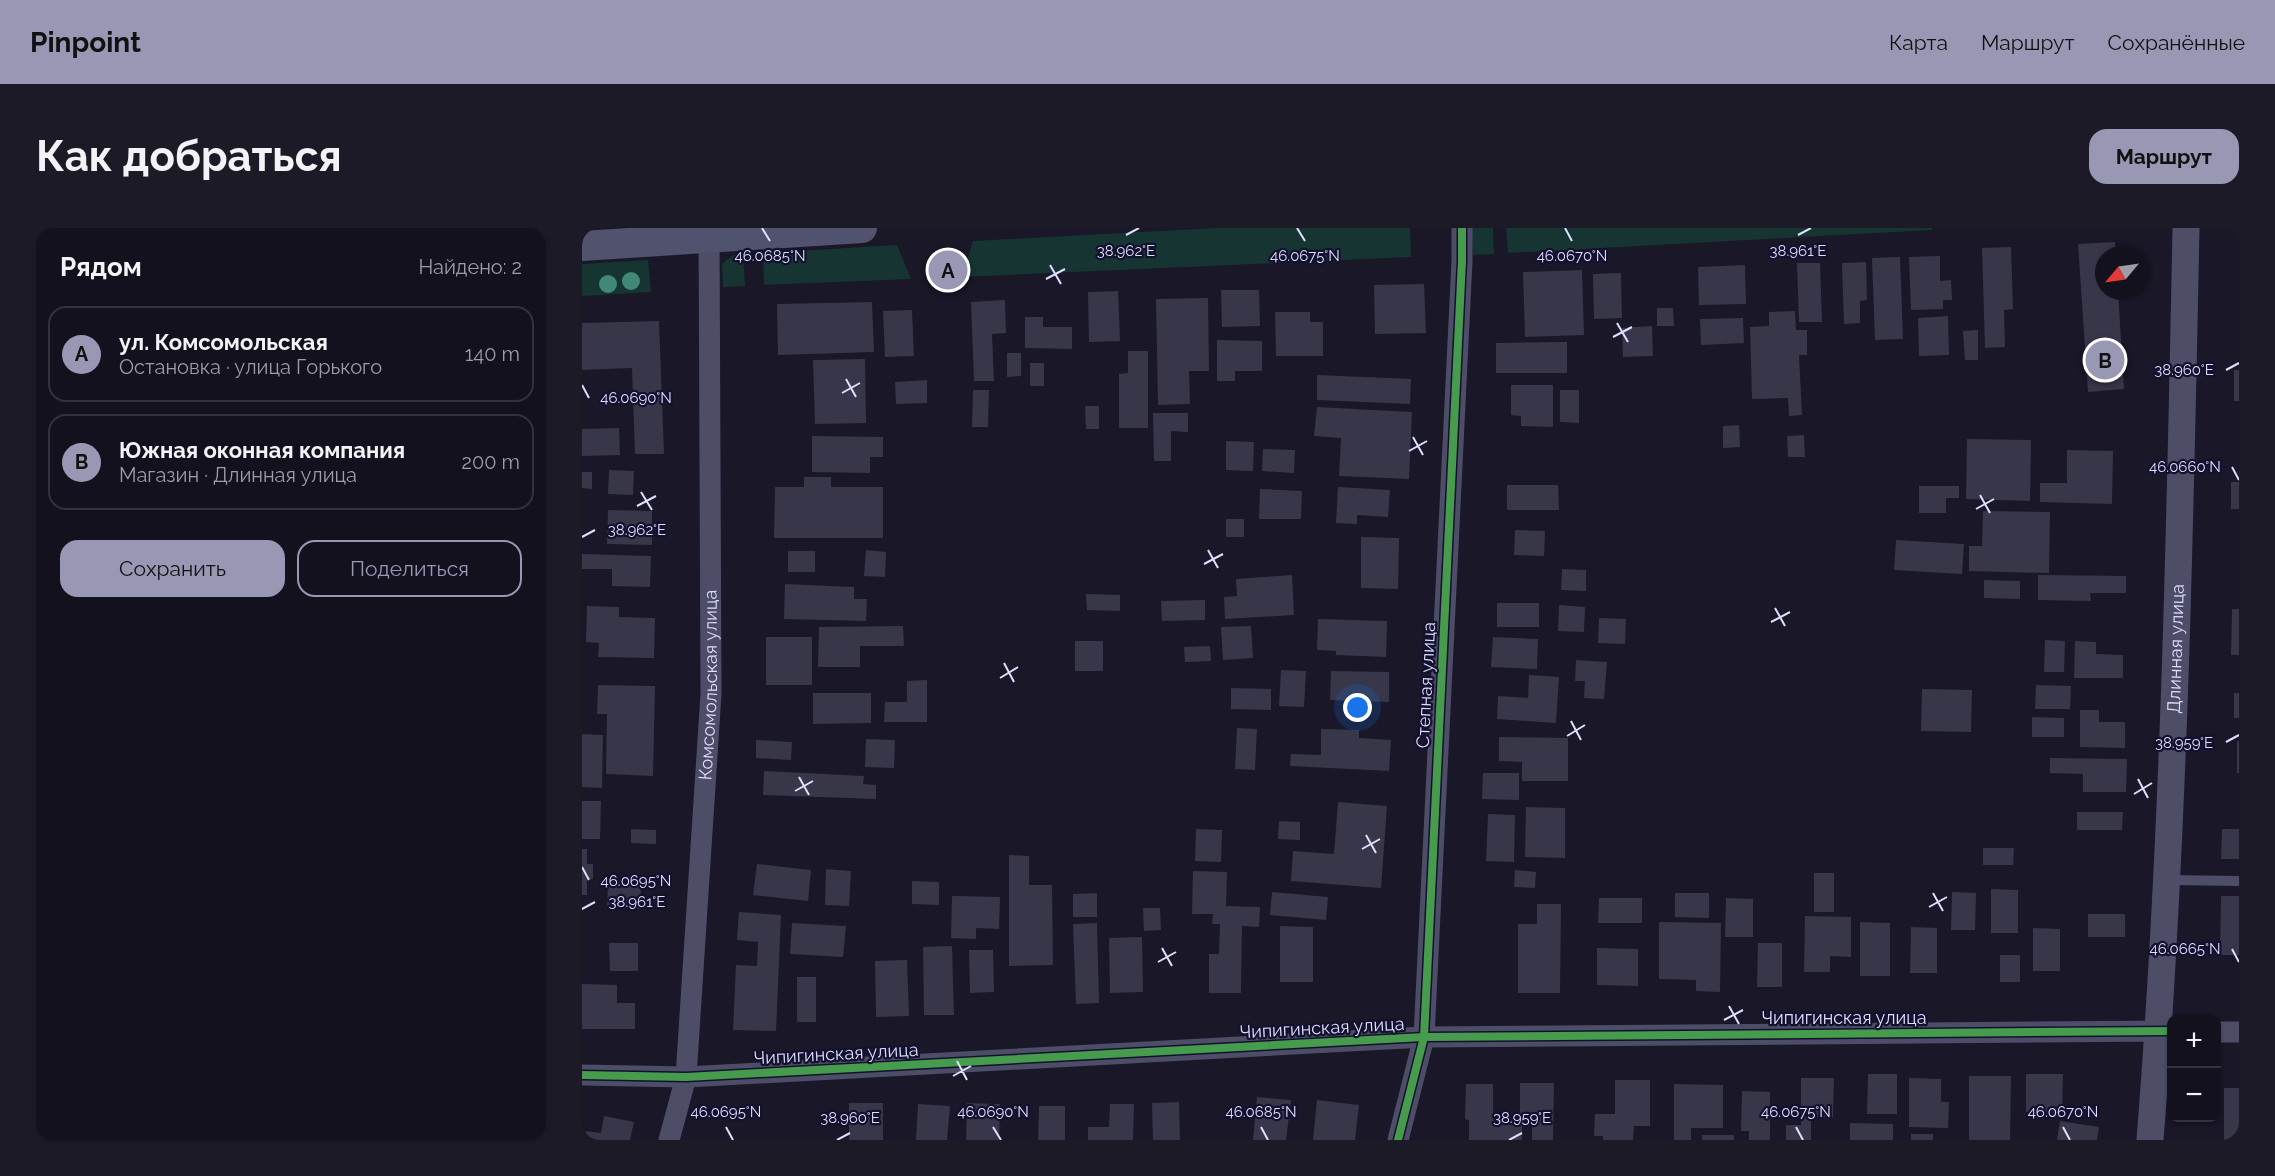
<!DOCTYPE html>
<html lang="ru">
<meta charset="utf-8">
<style>
body{margin:0;font-family:Raleway,sans-serif;background:#1c1a27;color:#f1f3f6}
.controls{position:absolute;right:18px;bottom:18px;display:grid;overflow:hidden;border-radius:12px;box-shadow:0 2px 4px #0004}
.controls button{width:54px;height:54px;display:grid;place-items:center;padding:0;border:0;border-bottom:2px solid #32313c;background:#13111e;color:#f1f3f6;font:30px sans-serif}
.compass{position:absolute;left:1513px;top:18px;width:54px;height:54px;border-radius:50%;background:#13111e;box-shadow:0 2px 4px #0004;rotate:241deg}
.you{position:absolute;left:776px;top:480px;width:21px;height:21px;margin:-15px;border:4px solid #fff;border-radius:50%;background:#1a73e8;box-shadow:0 0 0 9px #1a73e833}
.badge{display:grid;place-items:center;width:39px;height:39px;border-radius:50%;background:#9998b4;color:#111;font-size:20px;font-weight:700}
.pin{position:absolute;translate:-50% -50%;border:3px solid #fff;box-shadow:0 2px 6px #0006}
.list{margin:0;padding:0;list-style:none}
h2{display:flex;justify-content:space-between;align-items:center;height:78px;margin:0;padding:0 24px;font-size:26px}
h2 small{font-size:20px;font-weight:400;color:#9d9da4}
.list li{display:grid;grid-template-columns:39px 1fr auto;gap:18px;align-items:center;box-sizing:border-box;height:96px;margin:0 12px 12px;padding:0 12px;border:2px solid #32313c;border-radius:18px}
.list b{display:block;font-size:22px;white-space:nowrap}
.list p{margin:0;font-size:20px;white-space:nowrap;color:#9d9da4}
.list em{font-size:20px;font-style:normal;color:#9d9da4}
.actions{display:flex;gap:12px;padding:18px 24px}
.actions a{flex:1;padding:14px 0;border:2px solid #9998b4;border-radius:18px;text-align:center;font-size:21px;color:#9998b4}
.actions .main{background:#9998b4;color:#111}
.map{position:relative;flex:none;width:1657px;height:912px;overflow:hidden;border-radius:18px}
header{display:flex;align-items:center;gap:36px;box-sizing:border-box;height:84px;padding:0 30px;background:#9998b4;color:#111}
header strong{font-size:28px}
nav{display:flex;gap:33px;margin-inline-start:auto;font-size:21px}
.intro{display:flex;align-items:center;justify-content:space-between;box-sizing:border-box;height:144px;padding:0 36px}
h1{margin:0;font-size:42px}
.button{padding:15px 27px;border-radius:18px;background:#9998b4;color:#111;font-size:21px;font-weight:700}
main{display:flex;gap:36px;padding:0 36px}
aside{flex:1;background:#13111e;border-radius:18px;box-shadow:0 2px 4px #0004}
.map>svg:first-child{display:block}
</style>
<header>
<strong>Pinpoint</strong>
<nav><a>Карта</a><a>Маршрут</a><a>Сохранённые</a></nav>
</header>
<div class="intro"><h1>Как добраться</h1><a class="button">Маршрут</a></div>
<main>
<aside>
<h2>Рядом<small>Найдено: 2</small></h2>
<ul class="list">
<li><span class="badge">A</span><div><b>ул. Комсомольская</b><p>Остановка · улица Горького</p></div><em>140 m</em></li>
<li><span class="badge">B</span><div><b>Южная оконная компания</b><p>Магазин · Длинная улица</p></div><em>200 m</em></li>
</ul>
<div class="actions"><a class="main">Сохранить</a><a>Поделиться</a></div>
</aside>
<div class="map">
<svg width="1657" height="912" viewBox="0 0 1657 912">
<rect width="100%" height="100%" fill="#191728"/>
<g fill="#153432">
<path d="M634,0h194l1,29 -449,20 11,-36z"/>
<path d="M889,0h22l1,26 -21,1z"/>
<path d="M924,0h426v2l-424,23z"/>
<path d="M315,17l14,34 -147,6 -1,-32z"/>
<path d="M161,26l2,32 -22,1 -1,-23 11,-9z"/>
<path d="M66,32l3,32 -69,4v-32z"/>
</g>
<g fill="#383649">
<path d="M1533,14l1,13h-12v36h14l6,98 -36,3 -10,-148z"/>
<path d="M1429,19l2,62 -9,1 1,37 -20,1 -3,-100z"/>
<path d="M1358,28v25l11,-1 1,20h-9v9l-32,1 -2,-53z"/>
<path d="M1318,29l3,82 -28,1 -3,-82z"/>
<path d="M1284,34l1,38 -7,1v22l-16,1 -2,-61z"/>
<path d="M1215,35h23l2,59h-23z"/>
<path d="M1163,37l1,39 -47,1 -1,-38z"/>
<path d="M1000,42l2,65 -59,2 -2,-65z"/>
<path d="M1039,45l1,45 -28,1 -1,-45z"/>
<path d="M842,56l2,49 -51,1 -1,-49z"/>
<path d="M639,62h38l1,36 -38,1z"/>
<path d="M536,63l2,50 -31,1 -1,-50z"/>
<path d="M626,70l1,73h-20l1,33 -32,1 -2,-106z"/>
<path d="M423,72l1,33 -14,1 2,47h-20l-3,-79z"/>
<path d="M290,74l2,50 -96,3 -1,-51z"/>
<path d="M1075,80h16l1,18h-17z"/>
<path d="M330,82l2,46 -29,1 -2,-46z"/>
<path d="M1213,83l1,19h11v25h-8l3,60 -13,1 -1,-18 -36,1 -2,-72 19,-1v-14z"/>
<path d="M693,84h35v10h13v34h-47z"/>
<path d="M1366,88l1,39 -30,1 -1,-38z"/>
<path d="M443,89h18v10h29v22l-47,-1z"/>
<path d="M1161,90l1,25 -43,2 -1,-26z"/>
<path d="M77,93l5,133h-29l-3,-86 -50,2v-47z"/>
<path d="M1070,98l1,30 -30,1 -1,-29z"/>
<path d="M1396,102v30h-13l-2,-29z"/>
<path d="M635,112l45,1v30h-27v10h-18z"/>
<path d="M985,114v31h-71v-30z"/>
<path d="M546,123h20v77h-29v-54l9,-1z"/>
<path d="M425,125h14v23l-14,1z"/>
<path d="M283,131l1,64 -51,1 -2,-64z"/>
<rect x="448" y="135" width="14" height="23"/>
<rect x="1652" y="142" width="5" height="31"/>
<path d="M735,147l94,4 -1,25 -93,-4z"/>
<path d="M345,152v23l-31,1 -1,-22z"/>
<path d="M929,157h42v42l-32,-1v-10l-10,-1z"/>
<path d="M391,162h16l-1,37h-16z"/>
<path d="M978,162h19v33l-19,-1z"/>
<path d="M503,178h14v23h-13z"/>
<path d="M735,179l95,5 -3,67 -70,-3 2,-38 -27,-2z"/>
<path d="M571,185h35v19l-17,-1v30h-17z"/>
<path d="M1157,197l1,22 -17,1v-22z"/>
<path d="M37,200l1,27 -38,1v-27z"/>
<path d="M1222,207l1,22h-17l-1,-21z"/>
<path d="M230,208l71,1v20h-13v16l-58,-1z"/>
<path d="M1385,211l64,1 -1,61 -64,-2z"/>
<path d="M644,213l28,1 -1,29 -27,-1z"/>
<path d="M681,221l32,1 -1,23 -32,-2z"/>
<path d="M1485,222l46,1 -1,53 -72,-2v-19h27z"/>
<path d="M27,242l25,1 -1,24 -25,-1z"/>
<path d="M0,244h10v17l-10,-1z"/>
<path d="M222,249h27v10h52v51h-109l1,-51h29z"/>
<rect x="1649" y="254" width="8" height="27"/>
<path d="M925,257h51l1,25h-52z"/>
<path d="M1337,258h40v12h-13v15h-27z"/>
<path d="M756,259l52,3 -2,27 -31,-2v9l-21,-1z"/>
<path d="M678,261l42,2 -1,28h-42z"/>
<path d="M26,282l44,1v34l-45,-1z"/>
<path d="M1401,283l67,1 -1,61 -80,-2v-25h13z"/>
<rect x="644" y="291" width="18" height="18"/>
<path d="M933,302l30,1 -1,25 -30,-1z"/>
<path d="M779,309l38,1 -1,51 -37,-1z"/>
<path d="M1314,312l68,4 -2,30 -68,-4z"/>
<path d="M284,322l20,2 -1,25 -21,-1z"/>
<rect x="206" y="323" width="27" height="21"/>
<path d="M0,326l69,2 -1,31 -38,-1v-17h-30z"/>
<path d="M980,341l24,1v21l-25,-1z"/>
<path d="M710,347l2,40 -69,4 -1,-22 13,-1 -1,-17z"/>
<path d="M1456,347l88,1v17h-36l1,8 -53,-1z"/>
<path d="M1402,352l36,1v18l-36,-1z"/>
<path d="M203,356l69,3v12h13l-1,22 -82,-2z"/>
<path d="M504,366l34,1v16l-33,-1z"/>
<path d="M623,372v20l-43,1 -1,-20z"/>
<rect x="915" y="375" width="42" height="24"/>
<path d="M977,377l26,2 -1,25 -26,-1z"/>
<path d="M5,378l32,1v10l36,1 -1,40 -56,-1 1,-14 -13,-1z"/>
<path d="M1650,381h7v46h-8z"/>
<path d="M1017,390l27,1 -1,25 -27,-1z"/>
<path d="M736,391l69,2 -1,36 -50,-2v-4l-19,-1z"/>
<path d="M321,398l1,20h-44v21h-42l1,-40z"/>
<path d="M669,398l2,32 -30,2 -2,-33z"/>
<rect x="184" y="409" width="46" height="48"/>
<path d="M911,409l45,2 -1,30 -46,-2z"/>
<path d="M1463,412l20,1 -1,31h-20z"/>
<rect x="493" y="413" width="28" height="30"/>
<path d="M1493,413l21,1v12l27,1v23h-49z"/>
<path d="M628,418l1,15 -26,1 -1,-15z"/>
<path d="M994,432l31,2 -3,37 -20,-1 1,-17h-10z"/>
<path d="M699,442l25,1 -2,36 -25,-1z"/>
<path d="M749,443l58,1v30l-59,-2z"/>
<path d="M947,447l30,2 -3,46 -59,-4 1,-23 30,2z"/>
<path d="M345,452v42h-43l1,-20h22v-21z"/>
<path d="M16,457l57,1 -2,90 -47,-2 1,-60h-10z"/>
<path d="M1454,457l35,1 -1,23h-35z"/>
<path d="M649,460l40,1v21l-40,-1z"/>
<path d="M1340,461l50,1 -1,42 -50,-1z"/>
<path d="M231,465h58v30l-58,1z"/>
<rect x="1652" y="465" width="5" height="25"/>
<path d="M1498,482h19v12h26v26l-45,-1z"/>
<path d="M1450,489l32,1v19h-32z"/>
<path d="M655,500l20,1 -2,41 -20,-1z"/>
<path d="M739,501l38,1v8l32,2 -2,31 -99,-5 1,-12 30,1z"/>
<path d="M0,506l21,1 -1,53 -20,-1z"/>
<path d="M917,509l69,1v43h-46v-19l-23,-1z"/>
<path d="M284,511l29,1 -1,28 -29,-1z"/>
<path d="M174,512l36,2 -1,18 -35,-2z"/>
<rect x="1655" y="513" width="2" height="32"/>
<path d="M1468,530l77,1 -1,33h-43v-18l-33,-1z"/>
<path d="M182,543l100,5 -1,8 13,1v14l-113,-4z"/>
<path d="M901,545h36v27l-37,-1z"/>
<path d="M0,573h19l-1,38h-18z"/>
<path d="M756,574l49,4 -6,82 -90,-7 2,-30 41,3z"/>
<path d="M944,579l39,1v50l-40,-1z"/>
<path d="M1495,584h46l-1,18h-45z"/>
<path d="M906,586l27,1 -1,47 -28,-1z"/>
<path d="M697,593l21,1v18l-22,-1z"/>
<path d="M49,601l25,1v14l-25,-1z"/>
<path d="M614,601l26,1 -1,32 -26,-1z"/>
<path d="M1640,601h17v30h-18z"/>
<path d="M1401,620h31l-1,17h-30z"/>
<path d="M0,621h5v15h6v15h-6v16h-5z"/>
<path d="M427,627l20,1v29h23l1,80 -44,1z"/>
<path d="M175,636l54,6 -3,31 -55,-6z"/>
<path d="M244,641l25,2 -2,35 -24,-1z"/>
<path d="M933,642l21,2 -1,16 -21,-1z"/>
<path d="M611,643l34,1 -1,34 34,1 -1,20 -17,-1 -1,67h-32v-39h10l1,-30h-8l1,-10h-21z"/>
<rect x="1232" y="645" width="20" height="39"/>
<path d="M330,653l27,1v23l-27,-1z"/>
<path d="M26,656h33l-1,25 -33,-1z"/>
<path d="M1409,661l27,1v43h-27z"/>
<path d="M690,664l56,5 -2,23 -56,-5z"/>
<path d="M1370,664l24,1 -1,37h-24z"/>
<path d="M515,665v24h-24v-23z"/>
<path d="M1093,665h34v25l-34,-1z"/>
<path d="M370,668l48,1 -1,32 -23,-1v11l-25,-1z"/>
<path d="M1639,668h18v59h-19z"/>
<path d="M1017,670h43v25h-44z"/>
<path d="M1144,670l27,1v38h-28z"/>
<path d="M955,676h24l-1,89h-42v-69h19z"/>
<path d="M561,680h17l1,22 -17,1z"/>
<path d="M157,684l42,3 -5,116 -43,-1 3,-65 21,1 1,-24 -21,-2z"/>
<rect x="1506" y="686" width="37" height="23"/>
<path d="M1223,688l46,1v40l-21,-1v16h-26z"/>
<path d="M1077,694l62,1 -1,69 -24,-1v-11l-37,-1z"/>
<path d="M1278,694l30,1v53h-30z"/>
<path d="M210,695l54,3 -3,31 -53,-3z"/>
<path d="M515,695l2,80 -23,1 -3,-80z"/>
<path d="M698,698l33,1v55h-33z"/>
<path d="M1329,699l26,1v45h-27z"/>
<path d="M1451,700l27,1v42h-27z"/>
<path d="M560,709l1,55 -33,1 -1,-55z"/>
<path d="M27,715h29v28h-28z"/>
<path d="M1176,715h24v44h-25z"/>
<path d="M370,718l2,69h-30l-1,-68z"/>
<path d="M1015,720l41,1v37l-41,-1z"/>
<path d="M387,722h24l1,42 -24,1z"/>
<rect x="1418" y="727" width="20" height="27"/>
<path d="M325,732l2,56 -33,1 -1,-56z"/>
<rect x="215" y="749" width="19" height="45"/>
<path d="M0,756l35,1v18h18v26h-53z"/>
<path d="M1286,846h29v40h-30z"/>
<path d="M1444,846h37l-1,39 -36,-1z"/>
<path d="M1387,848h42l-1,64h-41z"/>
<path d="M1219,850h33l-1,39h-22v23h-25v-15h15z"/>
<path d="M1327,850l32,1v23h8l-1,26 -39,-1z"/>
<path d="M1033,852h35v46h-16l-1,14h-30v-4h-9l1,-22h20z"/>
<path d="M938,855h34l-1,57h-21v-26h-12z"/>
<path d="M884,856h27v36h29v20h-53v-20l-4,-1z"/>
<path d="M1092,856l49,1v43h-32v12h-17z"/>
<rect x="1642" y="860" width="15" height="52"/>
<path d="M1160,863l28,1v48h-21v-9h-8z"/>
<path d="M675,869l34,3 -5,40h-33z"/>
<path d="M735,872l42,5 -4,35h-42z"/>
<path d="M597,874l1,38h-27l-1,-37z"/>
<rect x="267" y="875" width="34" height="37"/>
<path d="M385,875l33,1 -1,36h-33z"/>
<path d="M336,876l32,2 -3,34h-31z"/>
<path d="M528,876h24l-1,36h-45v-13h21z"/>
<path d="M457,878h26v34h-27z"/>
<path d="M22,888l30,6 -4,18h-45l1,-9 15,2z"/>
<path d="M1478,893l39,6 -2,13h-40z"/>
<path d="M1268,895l43,1v16h-43z"/>
<rect x="1329" y="906" width="22" height="6"/>
<rect x="1120" y="907" width="32" height="5"/>
</g>
<g fill="none" stroke-linecap="round" stroke-linejoin="round">
<path stroke="#4d4d68" stroke-width="10" d="M1584,652l73,1"/>
<g stroke="#4d4d68" stroke-width="21">
<path d="M1634,804h23"/>
<path d="M0,847l104,2 738,-40 748,-6"/>
<path id="s1" d="M87,912l17,-63 25,-383 -2,-466"/>
<path d="M816,912l26,-103 38,-776v-33"/>
</g>
<path stroke="#4d4d68" stroke-width="27" id="s2" d="M1568,912c24,-303 30,-608 36,-912"/>
<path stroke="#50526e" stroke-width="30" d="M0,18l280,-18"/>
<g stroke="#13112e" stroke-width="11">
<g id="cycleway">
<path d="M0,847l104,2 738,-40 748,-6"/>
<path d="M816,912l26,-103 38,-776v-33"/>
</g>
</g>
<use href="#cycleway" stroke="#469c4c" stroke-width="8"/>
</g>
<g fill="#428877">
<circle cx="49" cy="53" r="9"/>
<circle cx="26" cy="56" r="9"/>
</g>
<path fill="none" stroke="#dedeff" stroke-width="2" d="M180,0l8,13M715,0l8,13M983,0l7,13M544,7l13,-7M1216,7l13,-7M468,37l11,19M464,51l19,-10M1035,95l11,19M1031,109l19,-10M1644,142l13,-7M264,151l10,18M0,157l7,13M260,165l18,-10M831,209l10,18M827,223l18,-10M1650,239l7,13M59,264l11,18M1398,267l10,18M55,278l19,-10M1394,281l18,-10M0,309l13,-7M626,322l10,18M622,336l19,-10M1193,380l10,18M1189,394l19,-10M422,435l10,19M418,450l18,-11M989,493l10,19M985,508l18,-11M1644,514l13,-7M217,549l10,18M1556,551l10,19M213,563l18,-10M1552,566l18,-11M784,607l10,18M780,621l18,-10M0,639l7,13M1351,665l10,18M1347,679l18,-10M0,681l13,-7M580,720l10,18M1650,721l7,13M576,734l18,-10M1147,778l10,18M1142,792l19,-10M375,833l10,19M371,848l18,-10M144,899l7,13M411,899l8,13M679,899l7,13M1214,899l7,13M1481,899l7,13M255,912l13,-7M927,912l13,-7"/>
<g text-anchor="middle" stroke-width="4.5" stroke-linejoin="round" paint-order="stroke">
<g font-size="18" fill="#dedeff" stroke="#13112e">
<text dy="6" stroke="none"><textPath href="#s2" startOffset="492">Длинная улица</textPath></text>
<text dy="6" stroke="none"><textPath href="#s1" startOffset="458">Комсомольская улица</textPath></text>
<text transform="translate(844 457) rotate(-87)" y="6">Степная улица</text>
<text x="1262" y="796">Чипигинская улица</text>
<text transform="translate(740 800) rotate(-3)" y="6">Чипигинская улица</text>
<text transform="translate(254 826) rotate(-3)" y="6">Чипигинская улица</text>
</g>
</g>
<g font-size="15" text-anchor="middle" fill="#dedeff" stroke="#13112e" stroke-width="4.5" stroke-linejoin="round" paint-order="stroke">
<text x="544" y="28">38.962°E</text>
<text x="1216" y="28">38.961°E</text>
<text x="188" y="33">46.0685°N</text>
<text x="723" y="33">46.0675°N</text>
<text x="990" y="33">46.0670°N</text>
<text x="1602" y="147">38.960°E</text>
<text x="54" y="175">46.0690°N</text>
<text x="1603" y="244">46.0660°N</text>
<text x="55" y="307">38.962°E</text>
<text x="1602" y="520">38.959°E</text>
<text x="54" y="658">46.0695°N</text>
<text x="55" y="679">38.961°E</text>
<text x="1603" y="726">46.0665°N</text>
<text x="144" y="889">46.0695°N</text>
<text x="411" y="889">46.0690°N</text>
<text x="679" y="889">46.0685°N</text>
<text x="1214" y="889">46.0675°N</text>
<text x="1481" y="889">46.0670°N</text>
<text x="268" y="895">38.960°E</text>
<text x="940" y="895">38.959°E</text>
</g>
</svg>
<div class="controls">
<button>+</button>
<button>−</button>
</div>
<svg class="compass" viewBox="-18 -18 36 36"><path d="M0-13l5 13h-10z" fill="#e53935"/><path d="M0 13l5-13h-10z" fill="#9d9da4"/></svg>
<div class="you"></div>
<div class="pin badge" style="left:366px;top:42px">A</div>
<div class="pin badge" style="left:1523px;top:132px">B</div>
</div>
</main>
